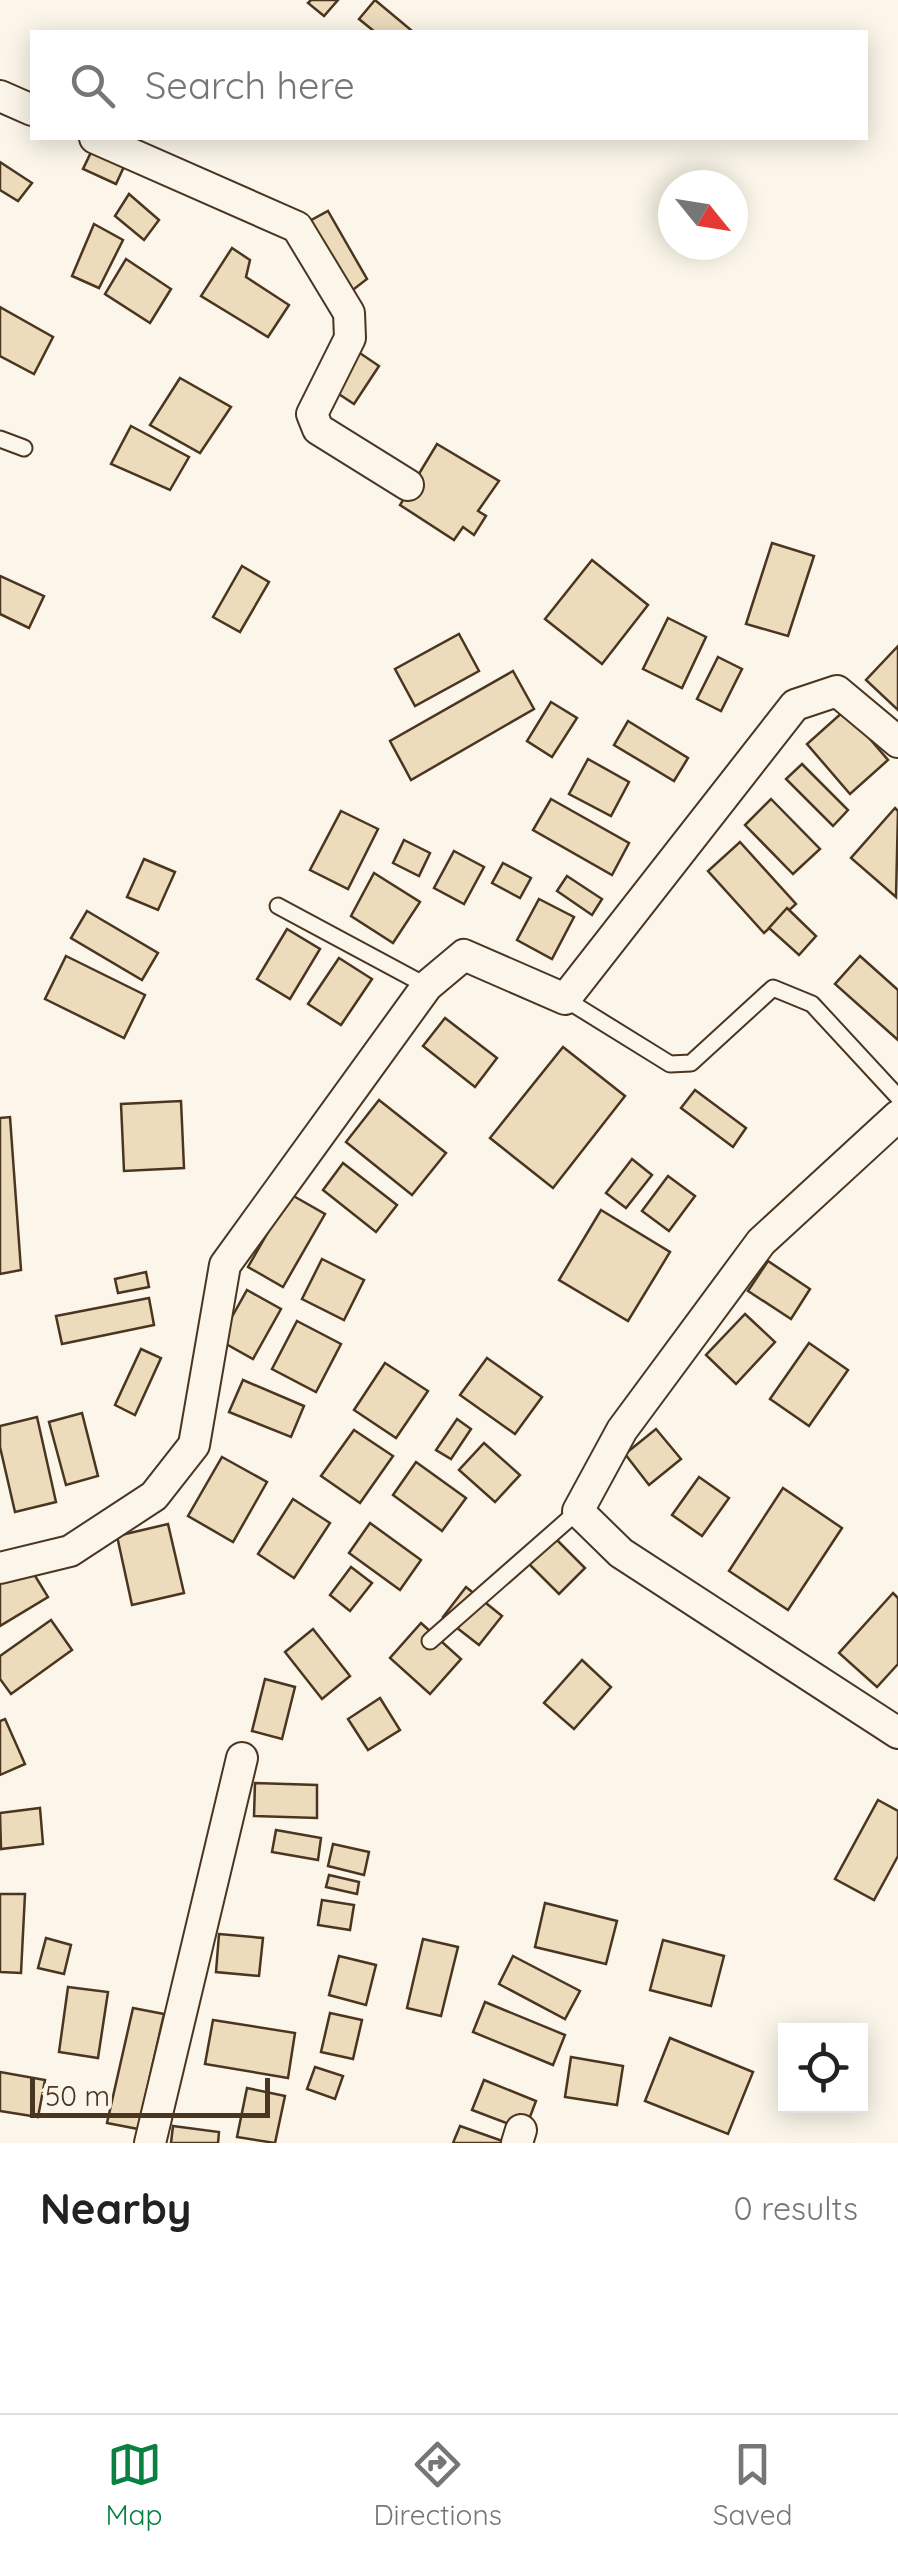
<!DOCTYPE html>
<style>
body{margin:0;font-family:Quicksand,sans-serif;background:#f2f2f2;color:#222}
.controls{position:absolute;right:30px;bottom:30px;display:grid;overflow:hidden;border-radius:0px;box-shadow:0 5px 25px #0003}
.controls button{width:90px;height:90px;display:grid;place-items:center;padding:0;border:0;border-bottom:2px solid #e0e0e0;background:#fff;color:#222;font:50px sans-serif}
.compass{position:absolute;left:658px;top:170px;width:90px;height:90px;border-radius:50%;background:#fff;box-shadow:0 5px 25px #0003;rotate:120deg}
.scale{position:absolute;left:30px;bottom:25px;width:240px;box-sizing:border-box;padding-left:10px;border:5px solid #4a3520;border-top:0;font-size:28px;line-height:35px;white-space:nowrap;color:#4a3520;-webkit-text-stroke:8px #fbf6e9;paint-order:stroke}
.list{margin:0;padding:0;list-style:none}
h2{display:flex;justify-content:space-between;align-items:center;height:130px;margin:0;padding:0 40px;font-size:42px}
h2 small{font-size:32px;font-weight:400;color:#767676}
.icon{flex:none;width:55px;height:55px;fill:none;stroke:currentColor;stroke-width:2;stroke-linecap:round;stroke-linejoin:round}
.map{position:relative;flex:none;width:898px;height:2143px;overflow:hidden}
.search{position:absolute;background:#fff;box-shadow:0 5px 25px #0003;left:30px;right:30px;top:30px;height:110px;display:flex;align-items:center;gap:25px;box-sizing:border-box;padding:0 35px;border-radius:0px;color:#767676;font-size:38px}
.sheet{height:270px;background:#fff}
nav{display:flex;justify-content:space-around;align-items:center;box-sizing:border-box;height:140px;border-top:2px solid #e0e0e0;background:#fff;font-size:28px;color:#767676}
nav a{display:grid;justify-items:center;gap:5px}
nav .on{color:#0b8043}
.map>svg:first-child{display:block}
</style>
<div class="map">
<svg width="898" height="2143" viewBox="0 0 898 2143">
<rect width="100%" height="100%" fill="#fbf6e9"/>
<g fill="#ecdcbc" stroke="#4a3520" stroke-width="2.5">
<path d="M311,0h27l-14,16 -16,-13z"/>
<path d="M375,0l36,30 -1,2h-35l-16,-13z"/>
<path d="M95,144l32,16 -11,24 -33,-15z"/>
<path d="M0,162l32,21 -14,18 -18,-11z"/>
<path d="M129,194l30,26 -15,20 -29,-24z"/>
<path d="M328,211l39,68 -22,17 -41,-72z"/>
<path d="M94,224l29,16 -24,48 -27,-12z"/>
<path d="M232,248l18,12 -4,17 43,28 -21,32 -67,-41z"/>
<path d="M126,259l45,30 -21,34 -45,-29z"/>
<path d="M0,307l53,30 -19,37 -34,-18z"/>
<path d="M351,347l28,19 -25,38 -29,-19z"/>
<path d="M180,378l51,29 -31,46 -50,-28z"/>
<path d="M131,426l58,31 -19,33 -59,-26z"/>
<path d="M437,444l62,37 -21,30 8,5 -12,19 -11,-8 -9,13 -54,-35z"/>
<path d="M772,543l42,13 -26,80 -42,-12z"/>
<path d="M592,560l56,45 -46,59 -57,-45z"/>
<path d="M242,566l27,16 -29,50 -27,-15z"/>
<path d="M0,576l44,20 -15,32 -29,-14z"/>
<path d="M668,618l38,19 -24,51 -39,-19z"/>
<path d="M459,634l20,37 -64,35 -20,-37z"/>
<path d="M898,646v64l-32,-30z"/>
<path d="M718,657l24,12 -21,42 -24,-12z"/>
<path d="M513,671l21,38 -123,71 -21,-39z"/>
<path d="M551,702l26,16 -25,39 -25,-16z"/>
<path d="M845,710l43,50 -38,34 -43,-50z"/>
<path d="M628,721l60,37 -14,23 -60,-36z"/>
<path d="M588,759l41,23 -18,34 -42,-22z"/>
<path d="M802,764l46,46 -15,16 -47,-47z"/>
<path d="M551,799l78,44 -17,32 -79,-45z"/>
<path d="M771,799l49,50 -27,25 -48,-49z"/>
<path d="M895,808l3,3 -2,86 -45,-39z"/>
<path d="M341,811l37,18 -30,60 -38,-19z"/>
<path d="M404,840l26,13 -11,23 -26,-13z"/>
<path d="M740,842l56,62 -32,29 -56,-62z"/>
<path d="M454,851l30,16 -20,37 -30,-16z"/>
<path d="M144,859l31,13 -17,38 -31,-13z"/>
<path d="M503,863l28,15 -11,20 -28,-15z"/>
<path d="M374,873l46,29 -27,41 -42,-27z"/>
<path d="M567,876l35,23 -10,16 -35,-24z"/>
<path d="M539,899l35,18 -22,42 -35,-19z"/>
<path d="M787,908l29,28 -17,19 -30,-27z"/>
<path d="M87,911l71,42 -16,27 -71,-42z"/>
<path d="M287,929l33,20 -30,50 -33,-20z"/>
<path d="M66,956l79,39 -21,43 -79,-39z"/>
<path d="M860,956l38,34v50l-63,-56z"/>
<path d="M339,958l33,21 -31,46 -33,-21z"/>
<path d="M445,1018l52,40 -22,29 -52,-41z"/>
<path d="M563,1047l62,49 -72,92 -63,-50z"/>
<path d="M695,1090l51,38 -13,19 -52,-39z"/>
<path d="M379,1100l67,53 -34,42 -66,-53z"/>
<path d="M181,1101l3,67 -60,3 -3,-67z"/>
<path d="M10,1117l11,153 -21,4v-156z"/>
<path d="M632,1159l20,16 -26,33 -20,-15z"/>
<path d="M343,1163l54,42 -21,27 -53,-42z"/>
<path d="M668,1176l27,20 -26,35 -27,-20z"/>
<path d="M290,1194l35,20 -42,73 -35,-20z"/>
<path d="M601,1210l69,42 -42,69 -69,-41z"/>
<path d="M322,1259l42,21 -20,40 -42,-21z"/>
<path d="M768,1261l42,28 -19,30 -43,-28z"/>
<path d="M146,1272l3,15 -31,6 -3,-14z"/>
<path d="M247,1290l34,19 -28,50 -34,-19z"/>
<path d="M149,1298l5,27 -92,19 -6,-28z"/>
<path d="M745,1314l30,28 -39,42 -30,-29z"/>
<path d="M297,1321l44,23 -25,48 -44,-23z"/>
<path d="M809,1343l39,27 -39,56 -39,-27z"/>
<path d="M141,1349l20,9 -26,57 -20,-10z"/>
<path d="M487,1358l55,39 -27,37 -55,-39z"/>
<path d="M385,1363l43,28 -32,47 -42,-28z"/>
<path d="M243,1380l61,26 -13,31 -62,-25z"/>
<path d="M82,1413l16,63 -32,9 -17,-63z"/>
<path d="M37,1417l19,85 -41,10 -15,-65v-21z"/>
<path d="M457,1419l14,10 -20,30 -15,-9z"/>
<path d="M656,1429l25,30 -32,26 -24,-31z"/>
<path d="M354,1430l39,26 -33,47 -39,-27z"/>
<path d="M484,1443l36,32 -25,27 -36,-32z"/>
<path d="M222,1457l45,25 -34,60 -45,-26z"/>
<path d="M416,1462l50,36 -24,33 -49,-36z"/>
<path d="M699,1477l30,21 -27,38 -30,-21z"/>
<path d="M783,1488l59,40 -54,82 -59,-39z"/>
<path d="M293,1499l37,24 -36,55 -36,-24z"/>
<path d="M370,1523l51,37 -21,30 -51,-37z"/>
<path d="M168,1524l16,69 -52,12 -15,-69z"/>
<path d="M547,1530l38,38 -26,26 -38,-38z"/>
<path d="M26,1561l22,36 -48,29v-49z"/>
<path d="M351,1567l21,16 -22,28 -20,-16z"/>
<path d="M466,1587l36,29 -23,29 -36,-28z"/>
<path d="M893,1593l5,5v66l-21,23 -38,-34z"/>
<path d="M51,1620l21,30 -61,44 -11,-15v-23z"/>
<path d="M421,1623l40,36 -31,35 -40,-36z"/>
<path d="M313,1629l37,47 -28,23 -37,-47z"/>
<path d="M582,1660l29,27 -37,42 -30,-26z"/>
<path d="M265,1679l30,8 -13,52 -30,-8z"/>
<path d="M380,1698l20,32 -32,20 -20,-31z"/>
<path d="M5,1719l20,45 -25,11v-54z"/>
<path d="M255,1783l62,2v33l-63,-2z"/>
<path d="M878,1800l20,11v45l-24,44 -39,-21z"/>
<path d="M40,1808l3,36 -42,5 -1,-36z"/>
<path d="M276,1830l45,8 -3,22 -46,-8z"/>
<path d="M333,1844l36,8 -5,23 -36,-9z"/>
<path d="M329,1875l30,7 -2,12 -31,-7z"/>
<path d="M0,1894h25l-4,79 -21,-1z"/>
<path d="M322,1900l32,5 -4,25 -32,-5z"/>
<path d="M545,1903l72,18 -11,43 -71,-17z"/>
<path d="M219,1934l44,4 -4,38 -43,-4z"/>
<path d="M46,1938l25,7 -7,29 -26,-6z"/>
<path d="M423,1939l35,8 -17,69 -34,-8z"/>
<path d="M663,1940l61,16 -13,50 -61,-16z"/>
<path d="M339,1956l37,9 -10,40 -37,-10z"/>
<path d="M513,1956l67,35 -15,28 -66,-35z"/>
<path d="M68,1987l40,5 -10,66 -39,-6z"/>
<path d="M485,2002l80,33 -12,30 -80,-33z"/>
<path d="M133,2008l31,6 -26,115 -31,-6z"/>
<path d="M330,2013l32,7 -9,39 -32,-7z"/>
<path d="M213,2020l82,13 -7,45 -83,-14z"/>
<path d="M670,2038l83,34 -25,62 -83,-33z"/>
<path d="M571,2057l52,9 -6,39 -52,-8z"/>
<path d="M315,2067l28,9 -8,23 -28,-10z"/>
<path d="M0,2072l45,8 -7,37 -38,-6z"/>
<path d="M484,2080l52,21 -11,29 -53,-20z"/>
<path d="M247,2088l38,8 -10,47 -38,-6z"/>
<path d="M173,2126l46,6 -1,11h-47z"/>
<path d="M460,2126l48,17h-55z"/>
</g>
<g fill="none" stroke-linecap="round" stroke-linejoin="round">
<g stroke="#4a3520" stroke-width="19">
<g id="lane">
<path d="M0,439l24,9"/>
<path d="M278,906l149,80"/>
<path d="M565,999l105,65 21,-1 82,-75 39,16 86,93"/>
<path d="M430,1641l148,-130"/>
</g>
</g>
<g stroke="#4a3520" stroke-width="34">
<g id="street">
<path d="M0,96l32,14"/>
<path d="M95,138l202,89 52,86 1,25 -38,76 6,15 90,56"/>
<path d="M898,1116l-137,126 -139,188 -44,81 43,42 277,180"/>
<path d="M0,1568l70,-17 84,-55 40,-51 31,-180 202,-279 37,-31 101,44 230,-294 42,-14 61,51"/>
<path d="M150,2143l92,-385"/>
<path d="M517,2143l4,-13"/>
</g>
</g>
<use href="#lane" stroke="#fbf6e9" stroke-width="15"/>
<use href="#street" stroke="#fbf6e9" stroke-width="30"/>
</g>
</svg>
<div class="controls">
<button><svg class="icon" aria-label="locate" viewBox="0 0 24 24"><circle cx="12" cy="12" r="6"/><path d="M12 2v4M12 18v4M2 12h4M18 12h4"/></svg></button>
</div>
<svg class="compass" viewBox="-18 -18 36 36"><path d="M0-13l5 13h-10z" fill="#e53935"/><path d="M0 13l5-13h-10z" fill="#767676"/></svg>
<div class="scale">50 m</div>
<div class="search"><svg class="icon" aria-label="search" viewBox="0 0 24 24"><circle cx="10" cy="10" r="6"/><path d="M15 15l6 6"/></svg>Search here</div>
</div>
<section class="sheet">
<h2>Nearby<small>0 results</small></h2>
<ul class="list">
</ul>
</section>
<nav>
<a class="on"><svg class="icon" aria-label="map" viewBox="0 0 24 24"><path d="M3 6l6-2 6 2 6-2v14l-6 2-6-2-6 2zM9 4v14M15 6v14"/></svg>Map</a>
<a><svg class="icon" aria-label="directions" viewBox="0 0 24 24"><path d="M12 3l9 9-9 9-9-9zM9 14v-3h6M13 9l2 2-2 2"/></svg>Directions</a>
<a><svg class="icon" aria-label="saved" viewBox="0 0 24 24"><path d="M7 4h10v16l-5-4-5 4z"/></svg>Saved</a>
</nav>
